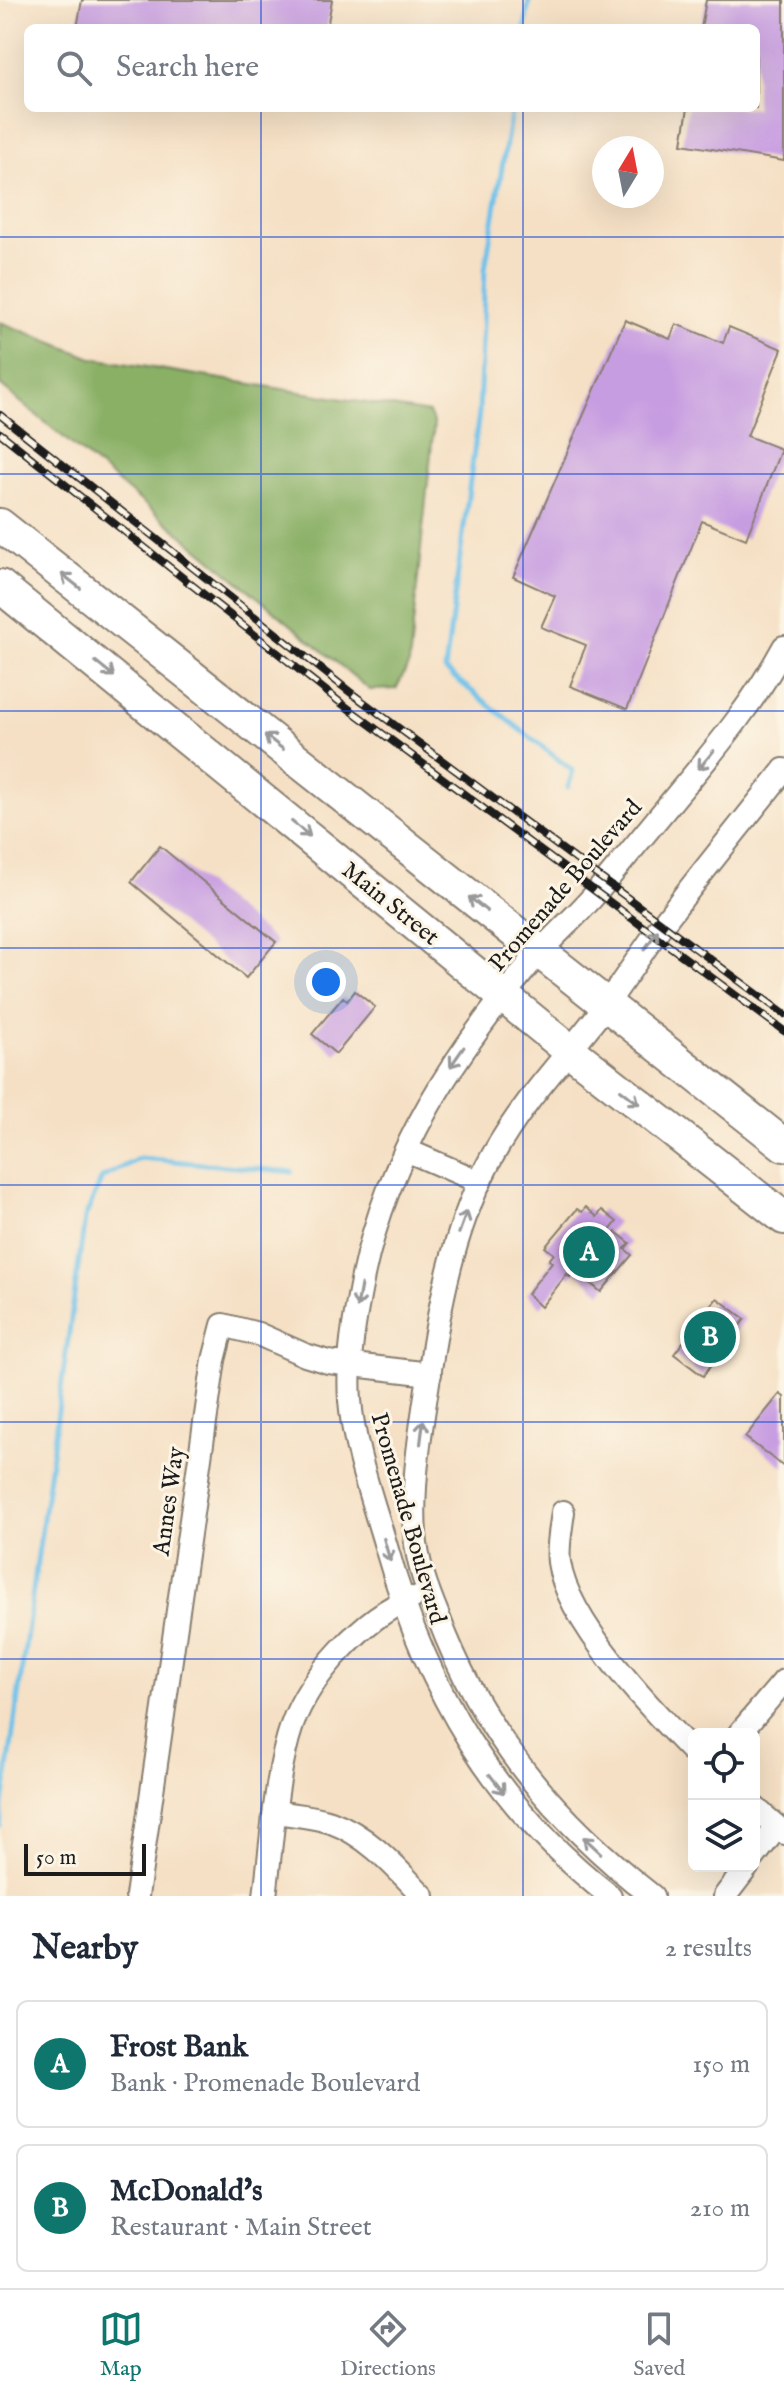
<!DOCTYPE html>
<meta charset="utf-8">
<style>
body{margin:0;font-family:"IM FELL English",serif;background:#f2f2f3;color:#1f2937}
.controls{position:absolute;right:24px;bottom:24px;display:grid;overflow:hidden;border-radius:12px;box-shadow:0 8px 32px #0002}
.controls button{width:72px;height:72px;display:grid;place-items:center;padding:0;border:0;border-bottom:2px solid #e0e1e3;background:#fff;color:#1f2937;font:40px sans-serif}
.compass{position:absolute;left:592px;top:136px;width:72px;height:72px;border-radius:50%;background:#fff;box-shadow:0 8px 32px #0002;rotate:10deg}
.scale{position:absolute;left:24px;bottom:20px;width:122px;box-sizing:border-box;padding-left:8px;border:4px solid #1c1c1c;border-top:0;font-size:22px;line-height:28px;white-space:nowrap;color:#1c1c1c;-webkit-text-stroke:6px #fcf5e5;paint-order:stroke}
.you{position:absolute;left:326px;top:982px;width:28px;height:28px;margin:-20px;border:6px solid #fff;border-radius:50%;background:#1a73e8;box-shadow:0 0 0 12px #1a73e833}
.badge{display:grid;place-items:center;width:52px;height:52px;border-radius:50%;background:#0f766e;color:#fff;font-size:26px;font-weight:700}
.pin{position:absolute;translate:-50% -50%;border:4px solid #fff;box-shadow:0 2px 8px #0006}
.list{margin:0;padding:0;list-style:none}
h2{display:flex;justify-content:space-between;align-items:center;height:104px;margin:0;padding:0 32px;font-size:34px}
h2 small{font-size:26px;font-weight:400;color:#747a83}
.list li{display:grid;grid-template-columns:52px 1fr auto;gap:24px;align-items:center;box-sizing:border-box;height:128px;margin:0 16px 16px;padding:0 16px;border:2px solid #e0e1e3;border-radius:12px}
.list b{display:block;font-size:30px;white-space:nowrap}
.list p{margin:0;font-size:26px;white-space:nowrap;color:#747a83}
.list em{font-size:26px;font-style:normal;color:#747a83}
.icon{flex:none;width:44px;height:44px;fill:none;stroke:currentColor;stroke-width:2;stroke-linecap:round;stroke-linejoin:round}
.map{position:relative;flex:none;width:784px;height:1896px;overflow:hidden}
.search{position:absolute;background:#fff;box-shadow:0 8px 32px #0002;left:24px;right:24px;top:24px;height:88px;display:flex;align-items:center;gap:20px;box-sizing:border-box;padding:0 28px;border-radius:12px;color:#747a83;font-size:30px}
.sheet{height:392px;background:#fff}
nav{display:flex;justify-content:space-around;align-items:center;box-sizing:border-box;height:112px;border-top:2px solid #e0e1e3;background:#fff;font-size:22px;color:#747a83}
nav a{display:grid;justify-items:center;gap:4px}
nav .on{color:#0f766e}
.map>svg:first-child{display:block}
</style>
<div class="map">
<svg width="784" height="1896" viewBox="0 0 784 1896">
<rect width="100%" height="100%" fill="#fcf5e5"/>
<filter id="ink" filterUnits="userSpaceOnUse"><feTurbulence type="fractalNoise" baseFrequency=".0125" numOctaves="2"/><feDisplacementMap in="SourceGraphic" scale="16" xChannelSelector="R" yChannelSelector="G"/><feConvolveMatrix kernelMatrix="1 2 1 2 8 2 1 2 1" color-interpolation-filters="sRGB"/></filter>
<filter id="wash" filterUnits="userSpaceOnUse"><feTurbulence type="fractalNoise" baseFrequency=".006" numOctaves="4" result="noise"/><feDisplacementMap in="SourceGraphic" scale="32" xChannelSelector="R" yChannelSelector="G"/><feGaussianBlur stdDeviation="1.8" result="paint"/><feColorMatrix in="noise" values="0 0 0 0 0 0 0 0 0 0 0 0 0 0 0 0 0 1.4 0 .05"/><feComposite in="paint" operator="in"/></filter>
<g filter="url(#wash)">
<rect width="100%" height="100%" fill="#f5e0c5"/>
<path fill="#8ab066" stroke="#536641" stroke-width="2" d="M0,322l92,36 337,55 5,11 -25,240 -13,25 -26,1 -370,-305z"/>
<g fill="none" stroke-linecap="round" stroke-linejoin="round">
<g stroke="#6dc1e9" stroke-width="5">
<path d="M525,28l4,-28"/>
<path d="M512,108l-27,161 -6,144 -34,257 128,101 -5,16"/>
<path d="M0,1826l85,-608 17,-40 38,-20 152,14"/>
</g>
</g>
<g id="blocks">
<g fill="#c79de1">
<path d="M82,0h250l-5,28h-250z"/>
<path d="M706,0h78v161l-102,-17 6,-36h68v-80h-55z"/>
<path d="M625,320l45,19 6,-15 47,19 6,-16 53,22 -35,87 34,13 -35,90 -44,-18 -75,188 -57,-23 16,-41 -45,-18 14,-31 -42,-19z"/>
<path d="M160,846l116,96 -30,36 -115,-96z"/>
<path d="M355,991l20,16 -39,47 -24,-20 31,-37 4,4z"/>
<path d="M586,1207l11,10 5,-7 15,12 -9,11 4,3 4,-4 14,11 -5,6 7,6 -31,37 -26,-21 -5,6 -3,-3 -26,33 -14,-13 25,-32 -3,-2 5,-6 -9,-7 32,-38 5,3z"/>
<path d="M717,1298l28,21 -42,57 -29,-22z"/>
<path d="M780,1394l4,3v70l-39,-30z"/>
</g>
</g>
</g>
<g filter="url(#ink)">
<use href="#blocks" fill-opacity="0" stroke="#887e70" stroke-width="2"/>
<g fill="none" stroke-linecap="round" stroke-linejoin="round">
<g stroke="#887e70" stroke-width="26">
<g id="minor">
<path d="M406,1150l74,32"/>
<path d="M563,1512c-2,16 -6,35 -4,50 8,60 93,148 135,191"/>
<path d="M739,1734l45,-53"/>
<path d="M754,1807l30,26"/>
<path d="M276,1812c18,3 38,4 55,10 38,14 65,46 92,74"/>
<path d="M754,1857l23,-30"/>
<path d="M137,1896l77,-536 9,-35 35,9 47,21 23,7 102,12"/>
<path d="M265,1896c7,-53 10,-121 27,-171 17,-48 72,-109 120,-127"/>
<path d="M610,1896c-116,-91 -183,-205 -223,-346 -14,-49 -33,-99 -37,-150 -3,-41 5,-84 13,-124 26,-124 92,-224 173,-320 19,-22 42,-41 61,-64 28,-34 56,-68 84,-102 38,-45 75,-91 103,-143"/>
<path d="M652,1896c-98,-77 -170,-162 -214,-280 -11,-27 -21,-53 -23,-82 -4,-52 8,-119 16,-171 11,-72 26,-143 62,-208 33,-59 76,-100 115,-153 18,-25 35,-51 53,-76 40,-53 82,-104 123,-156"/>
<path d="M725,1896l23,-30"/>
</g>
</g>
<g stroke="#887e70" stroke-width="36">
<g id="highway">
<path d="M0,525l784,620"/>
<path d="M0,586l568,463 216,169"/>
</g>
</g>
<use href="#minor" stroke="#fff" stroke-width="22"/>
<use href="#highway" stroke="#fff" stroke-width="32"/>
<g stroke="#1c1c1c" stroke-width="8">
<g id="rail">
<path d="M0,415l350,277 434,322"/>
<path d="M0,433l341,270 443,328"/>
</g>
</g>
<use href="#rail" stroke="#fcf5e5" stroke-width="5" stroke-dasharray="15" stroke-linecap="butt"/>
</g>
<defs><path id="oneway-shaft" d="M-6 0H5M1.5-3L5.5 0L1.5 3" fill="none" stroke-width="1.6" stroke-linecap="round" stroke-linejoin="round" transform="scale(2)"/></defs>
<g stroke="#999">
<use href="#oneway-shaft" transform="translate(71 581) rotate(-142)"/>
<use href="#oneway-shaft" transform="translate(105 669) rotate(39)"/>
<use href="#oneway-shaft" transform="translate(274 742) rotate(-142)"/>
<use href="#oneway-shaft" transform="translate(706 760) rotate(130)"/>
<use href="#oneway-shaft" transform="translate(301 829) rotate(39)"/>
<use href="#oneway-shaft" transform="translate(478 904) rotate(-142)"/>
<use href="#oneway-shaft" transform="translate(651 940) rotate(-55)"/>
<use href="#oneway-shaft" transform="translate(457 1057) rotate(125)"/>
<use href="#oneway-shaft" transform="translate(630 1097) rotate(38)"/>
<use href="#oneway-shaft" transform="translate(463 1222) rotate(-70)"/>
<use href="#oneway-shaft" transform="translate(359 1296) rotate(100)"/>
<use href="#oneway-shaft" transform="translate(422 1432) rotate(-83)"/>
<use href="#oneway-shaft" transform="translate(387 1550) rotate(74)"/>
<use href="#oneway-shaft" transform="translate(497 1784) rotate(52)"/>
<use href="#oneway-shaft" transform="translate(592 1845) rotate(-137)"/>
</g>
</g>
<path fill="none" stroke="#1d4ed8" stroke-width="2" stroke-opacity="0.55" d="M261,0v28M523,0v28M261,108v1788M523,108v1788M0,237h784M0,474h784M0,711h784M0,948h784M0,1185h784M0,1422h784M0,1659h784"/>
<g text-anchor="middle" stroke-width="6" stroke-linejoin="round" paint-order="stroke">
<g font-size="24" fill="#1c1c1c" stroke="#fcf5e5">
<text transform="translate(565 885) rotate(-49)" y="8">Promenade Boulevard</text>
<text transform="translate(391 903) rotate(39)" y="8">Main Street</text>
<text transform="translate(168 1501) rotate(-82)" y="8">Annes Way</text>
<text transform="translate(409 1518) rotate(74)" y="8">Promenade Boulevard</text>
</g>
</g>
</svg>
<div class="controls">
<button><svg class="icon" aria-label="locate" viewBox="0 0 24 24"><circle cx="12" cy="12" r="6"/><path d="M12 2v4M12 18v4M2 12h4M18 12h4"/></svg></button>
<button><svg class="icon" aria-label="layers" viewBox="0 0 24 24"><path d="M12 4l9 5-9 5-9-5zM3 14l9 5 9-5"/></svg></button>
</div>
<svg class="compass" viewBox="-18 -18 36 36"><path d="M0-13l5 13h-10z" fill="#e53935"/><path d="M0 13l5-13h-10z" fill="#747a83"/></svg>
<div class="scale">50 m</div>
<div class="you"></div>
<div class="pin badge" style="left:589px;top:1252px">A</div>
<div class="pin badge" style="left:710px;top:1337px">B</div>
<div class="search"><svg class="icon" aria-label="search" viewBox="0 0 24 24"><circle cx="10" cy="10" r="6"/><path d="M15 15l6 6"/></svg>Search here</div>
</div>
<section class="sheet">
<h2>Nearby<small>2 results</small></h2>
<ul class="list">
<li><span class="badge">A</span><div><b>Frost Bank</b><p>Bank · Promenade Boulevard</p></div><em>150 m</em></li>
<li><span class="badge">B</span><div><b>McDonald's</b><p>Restaurant · Main Street</p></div><em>210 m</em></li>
</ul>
</section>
<nav>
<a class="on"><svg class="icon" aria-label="map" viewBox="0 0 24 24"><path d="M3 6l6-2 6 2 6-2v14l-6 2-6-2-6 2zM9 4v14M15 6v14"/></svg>Map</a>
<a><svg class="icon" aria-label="directions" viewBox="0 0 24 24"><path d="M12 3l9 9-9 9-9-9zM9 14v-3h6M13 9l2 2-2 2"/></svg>Directions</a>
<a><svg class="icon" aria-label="saved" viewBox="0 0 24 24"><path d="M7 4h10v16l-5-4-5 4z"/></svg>Saved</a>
</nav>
